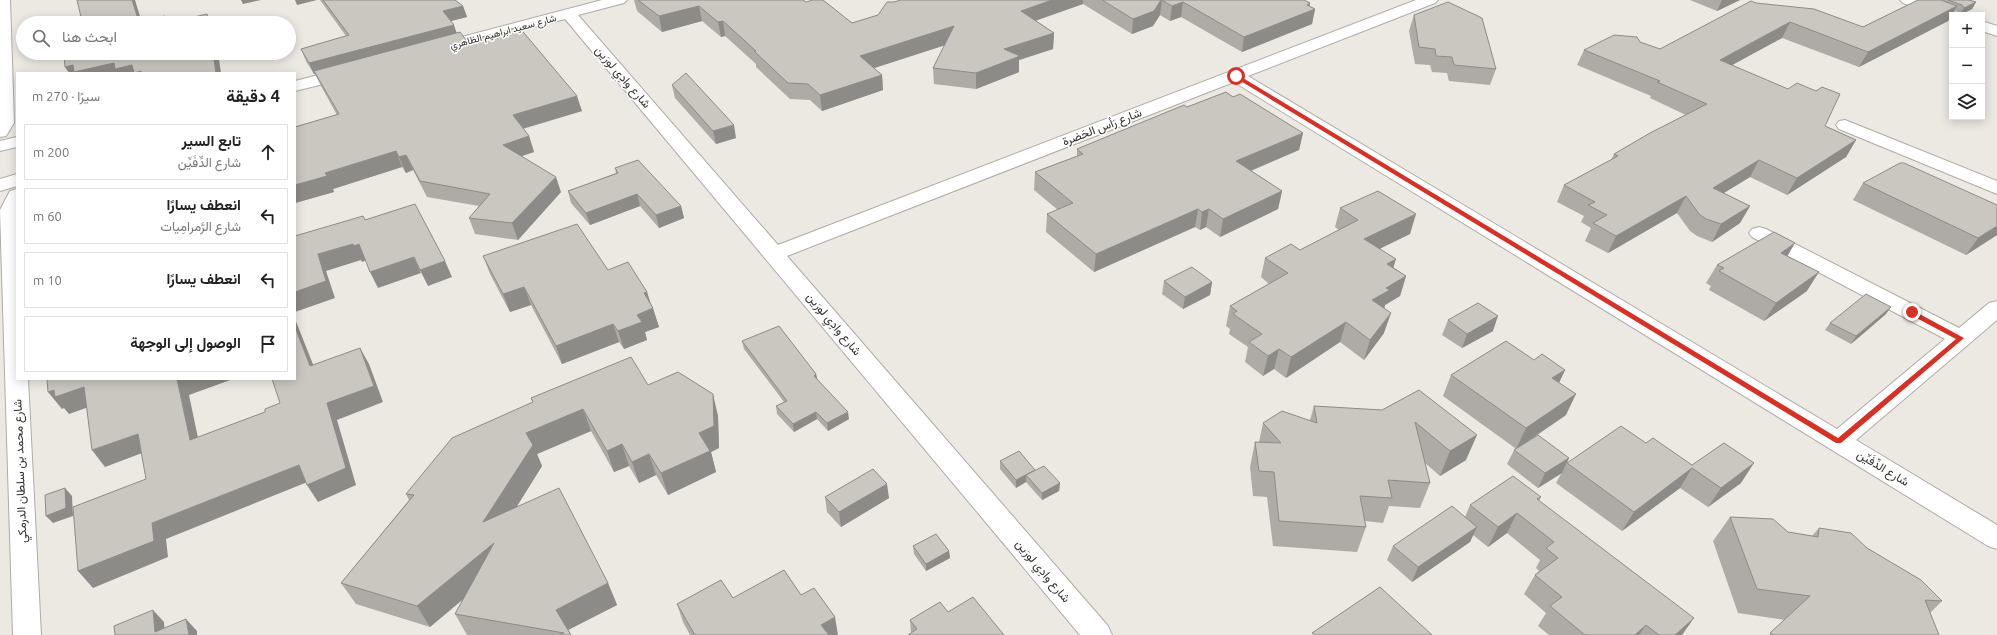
<!DOCTYPE html>
<html lang="ar">
<meta charset="utf-8">
<style>
body{margin:0;font-family:Ubuntu,Vazirmatn,sans-serif;background:#f2f2f2;color:#222;direction:rtl}
.controls{position:absolute;right:12px;top:12px;display:grid;overflow:hidden;border-radius:0px;box-shadow:0 2px 10px #0003}
.controls button{width:36px;height:36px;display:grid;place-items:center;padding:0;border:0;border-bottom:1px solid #e0e0e0;background:#fff;color:#222;font:20px sans-serif}
.stop{position:absolute;width:12px;height:12px;margin:-9px;border:3px solid #d93025;border-radius:50%;background:#fff}
.stop.end{background:#d93025;border-color:#fff;box-shadow:0 1px 4px #0008}
.list{margin:0;padding:0;list-style:none}
h2{display:flex;justify-content:space-between;align-items:center;height:52px;margin:0;padding:0 16px;font-size:17px}
h2 small{font-size:13px;font-weight:400;color:#767676}
.list li{display:grid;grid-template-columns:26px 1fr auto;gap:12px;align-items:center;box-sizing:border-box;height:56px;margin:0 8px 8px;padding:0 8px;border:1px solid #e0e0e0;border-radius:0px}
.list b{display:block;font-size:15px;white-space:nowrap}
.list p{margin:0;font-size:13px;white-space:nowrap;color:#767676}
.list em{font-size:13px;font-style:normal;color:#767676}
.icon{flex:none;width:22px;height:22px;fill:none;stroke:currentColor;stroke-width:2;stroke-linecap:round;stroke-linejoin:round}
.map{position:relative;flex:none;width:1997px;height:635px;overflow:hidden;direction:ltr}
.search{position:absolute;background:#fff;box-shadow:0 2px 10px #0003;left:16px;top:16px;width:280px;height:44px;display:flex;align-items:center;gap:10px;box-sizing:border-box;padding:0 14px;border-radius:22px;color:#767676;font-size:15px}
.panel{position:absolute;background:#fff;box-shadow:0 2px 10px #0003;left:16px;top:72px;width:280px;height:308px;border-radius:0px;direction:rtl}
.map>svg:first-child{display:block}
</style>
<div class="map">
<svg width="1997" height="635" viewBox="0 0 1997 635">
<rect width="100%" height="100%" fill="#ece9e3"/>
<g fill="none" stroke-linecap="round" stroke-linejoin="round">
<g stroke="#afaba5" stroke-width="2">
<g id="street">
<path d="M0,0h10l4,123 -8,13 -6,1z"/>
<path d="M602,0h25l-3,3 -46,12 200,230 638,-245h22l-3,3 -187,73 589,353 108,-90 -193,-102 -3,-4 3,-4 7,-2 7,2 193,99 30,-25 8,-2v19l-141,120 141,85v24l-9,-3 -754,-464 -447,174 321,370 4,9h-32l-515,-616 -128,34 -6,-2 -2,-3 2,-3z"/>
<path d="M1900,0h22l35,13 2,2h-7v6l-5,-2 -44,-16z"/>
<path d="M1982,21l15,5v10l-15,-5z"/>
<path d="M346,68l6,1 2,4 -2,4 -57,14v-10z"/>
<path d="M1845,120l152,61v13l-158,-65 -3,-4 3,-4z"/>
<path d="M17,137v10l-17,4v-10z"/>
<path d="M17,174v12l-17,5v-12z"/>
<path d="M17,189v190h11l13,256h-28l-13,-425 10,-19z"/>
</g>
</g>
<use href="#street" fill="#fff" fill-rule="evenodd"/>
</g>
<g fill="#aeaba6">
<path d="M320,0h135l8,6 4,11 -16,4 6,13 10,7 115,70 -59,18 6,7 5,16 -12,4 39,36 -43,48 -43,-6 -6,-16 10,-12 -52,-9 -14,-27 -7,3 -4,-6 -69,22 1,3 -39,11v-76l42,-12 -16,-29 -6,-12h-1l-8,-13 -5,-12 45,-13z"/>
<path d="M634,0h169l3,2 46,21 26,-8 16,-13 7,-2h403l6,7 5,2 -3,15 -70,28 -61,-35 -11,4 -10,-6 -7,11 -21,8 -49,-30 -48,16 19,13 -1,16 -34,11v12l-43,17 -42,-5 -1,-16 12,-23 -71,23 8,7 1,15 -61,21 -12,-11 -20,-1 -34,-32v-3l-31,-28 -4,1 -19,-16 -40,11 -25,-21z"/>
<path d="M1690,0h50l-23,11z"/>
<path d="M1918,0h51l7,2 -4,7 -12,6 -2,-3 -4,-2 -6,11 -89,46 -77,-29 -50,27 93,61 31,14 -10,17 -59,38 -37,-18 -26,16 26,13 -10,17 -28,19 -15,-6 -7,-5 -13,-18 -69,40 -23,-12 6,-13 -10,-6 3,-6 -27,-14 7,-17 47,-25 3,-6 72,-39 -36,-17 1,-2 -74,-31 7,-15 56,-8 20,7 96,-46 107,24z"/>
<path d="M1414,15l82,54 -6,16 -41,-4 -2,-8 -15,-1 -2,-7 -15,-1 -6,-33z"/>
<path d="M672,85l64,53 -20,6 -41,-46z"/>
<path d="M1233,97l70,36 -4,17 -48,21 31,20 -4,18 -58,28 -14,-10 -6,3 -5,-3 -101,45 -48,-40 1,-18 11,-4 -24,-20 1,-18 42,-16v-7l110,-42z"/>
<path d="M615,168l66,38 3,12 -25,10 -19,-22 -50,19 -19,-22 -3,-12 48,-18z"/>
<path d="M1863,183l134,52 -31,20 -113,-55z"/>
<path d="M1340,208l70,26 -30,14 13,19 13,9 -6,20 -15,9 -1,4v24l-20,27 -24,-18 -54,36 -12,-9 -11,7 -18,-14 3,-15 -19,-13 1,-5 -4,-3 4,-20 39,-22 -8,-7 4,-19 35,-8 39,-20 -4,-3z"/>
<path d="M483,256l125,14 39,22 4,12 8,23 -14,5 2,8 -23,9 -5,-7 -57,22 -31,-59 -21,7 -20,-38z"/>
<path d="M1788,256l19,35 -43,30 -55,-31 2,-4 -5,-3 11,-18z"/>
<path d="M1164,281l48,1 -2,13 -27,14 -21,-15z"/>
<path d="M1886,314l-35,30 -26,-14 5,-7z"/>
<path d="M1448,320l45,11 -31,17 -20,-13z"/>
<path d="M742,341l74,33 1,5 32,40 -21,12 -11,-12 -23,13 -17,-18 -1,-8 8,-4 -40,-53z"/>
<path d="M1534,360l31,10 -6,13 7,32 -33,23 36,20 -7,15 -24,15 -31,-24 8,-16 -72,-52 8,-21z"/>
<path d="M648,385l70,31 1,32 -8,4 5,20 -48,23 -12,-20 -17,8 -10,-17 -15,6 -23,-41 -54,23 5,12 -25,40 91,77 9,22 -49,25 3,5h-104l-12,-21 8,-15 -33,28 -74,-23 -15,-21 68,-83 -3,-6 127,-91 -2,-5z"/>
<path d="M1419,390l47,70 -26,16 -15,-13 5,20 -10,25 -31,-2 -6,17 -18,-2 1,6 -9,25 -84,-6 -6,-49 -14,-1 -3,-29 5,-25h4l4,-19 47,-3 4,-14 68,4z"/>
<path d="M1646,443l46,22 49,18 -33,24 -28,-19 -58,43 -66,-48 11,-20z"/>
<path d="M1000,461l35,9 25,13 -1,8 -17,9 -16,-18 -10,6 -16,-19z"/>
<path d="M825,497l64,1 -48,29 -14,-15z"/>
<path d="M1541,497l-2,4 143,134h-133l-11,-9 8,-13 -22,-19 11,-19 4,-4 -3,-3 4,-8 -33,-27 -19,14 -15,-12 -3,7 -58,40 -25,-22 6,-14 72,-29 5,-12z"/>
<path d="M1730,517l58,15 24,4 7,-8 48,20 75,53 -12,12 9,22h-170l16,-15 -47,-7 -25,-72z"/>
<path d="M913,546l36,5 1,7 -24,13 -12,-17z"/>
<path d="M801,595l37,40h-148l-7,-13 -6,-18 56,-6z"/>
<path d="M948,612l56,23 -93,-2 -1,-13z"/>
</g>
<g fill="#8d8b87">
<path d="M132,0h3l7,23h-3z"/>
<path d="M241,0h20l-18,4z"/>
<path d="M295,0h22l-20,5z"/>
<path d="M1052,0h31v4l-62,22v-15z"/>
<path d="M1162,0l-2,15 -7,11 -21,8 1,-15z"/>
<path d="M1722,0h18l-23,11z"/>
<path d="M1183,2l-2,15 -11,4 2,-15z"/>
<path d="M1976,2l-4,7 -12,6 4,-7z"/>
<path d="M1310,3l-1,9 6,-3 -3,15 -70,28 2,-15z"/>
<path d="M463,6l4,11 -20,5 -4,-11z"/>
<path d="M699,6l3,15 -40,11 -3,-16z"/>
<path d="M1957,6l-9,15 -89,46 9,-15z"/>
<path d="M207,14l5,9h-4z"/>
<path d="M723,21l2,15 -4,1 -3,-15z"/>
<path d="M1790,22l-8,16 -70,38 8,-16z"/>
<path d="M454,25l4,12 -144,34 1,3h-1l-5,-11z"/>
<path d="M954,26l1,16 -93,30 -2,-16z"/>
<path d="M1054,33l-1,16 -34,11v12l-43,17v-16l28,-24z"/>
<path d="M213,53h5l3,20h-5z"/>
<path d="M114,63l18,2 9,6 1,2h-73l-4,-6 8,-2z"/>
<path d="M882,75l1,15 -61,21 -2,-16z"/>
<path d="M577,96l5,15 -64,19 -5,-15z"/>
<path d="M734,125l2,13 -20,6 -3,-13z"/>
<path d="M1303,133l-4,17 -66,28 3,-17z"/>
<path d="M529,136l5,16 -25,8 -6,-15z"/>
<path d="M1856,140l-10,17 -59,38 10,-17z"/>
<path d="M396,151l6,16 -69,22 1,3 -39,11v-18l30,-12z"/>
<path d="M406,155l7,15 -7,3 -7,-16z"/>
<path d="M1759,160l-9,17 -46,28 9,-17z"/>
<path d="M556,177l5,15 -43,48 -6,-17z"/>
<path d="M1282,191l-4,18 -58,28 3,-18z"/>
<path d="M637,194l3,12 -50,19 -4,-12z"/>
<path d="M1686,196l-9,17 -69,40 8,-17z"/>
<path d="M681,206l3,12 -25,10 -3,-13z"/>
<path d="M1750,206l-10,17 -28,19 9,-18z"/>
<path d="M1198,209l-3,18 -101,45 2,-18z"/>
<path d="M1209,209l-3,18 -6,3 2,-18z"/>
<path d="M1416,214l-6,20 -51,25 5,-20z"/>
<path d="M1997,226v9l-31,20 12,-17z"/>
<path d="M1795,243l-11,19 -3,-9z"/>
<path d="M353,244h6l8,16 -5,2 -1,-2 -35,11 9,27 -40,14v-20l23,-38z"/>
<path d="M414,257l7,16 -43,15 -8,-16z"/>
<path d="M1396,259l-6,19 -3,-14z"/>
<path d="M445,261l7,16 -24,9 -8,-16z"/>
<path d="M1819,272l-12,19 -43,30 12,-18z"/>
<path d="M1406,276l-6,20 -15,9 -1,5 -12,-10 14,-12z"/>
<path d="M1212,282l-2,13 -27,14 2,-12z"/>
<path d="M524,287l7,18 -21,7 -7,-18z"/>
<path d="M647,292l5,17 1,-1 6,19 -14,5 2,8 -23,9 -6,-18 19,-16 7,-22z"/>
<path d="M1891,307l-5,7 -35,30 5,-8z"/>
<path d="M1391,313l-7,20 -20,27 6,-20z"/>
<path d="M1498,316l-5,15 -31,17 5,-14z"/>
<path d="M295,319l25,63 -10,-16 -15,-39z"/>
<path d="M1346,322l-6,20 -54,36 5,-21z"/>
<path d="M613,324l6,18 -57,22 -6,-18z"/>
<path d="M360,348l9,16 14,38 -46,18 19,65 -38,17 -11,-17 20,-82z"/>
<path d="M1279,349l-5,20 -11,7 5,-20z"/>
<path d="M1565,370l-10,21 -3,-13z"/>
<path d="M816,374l2,8 -4,-6z"/>
<path d="M177,379h56l-44,16 13,62 -12,-17z"/>
<path d="M84,387l13,17 -28,10 -5,-6 -2,1 -14,-17 6,-2z"/>
<path d="M713,394l5,22 1,32 -8,4 5,20 -48,23 -7,-22 38,-40z"/>
<path d="M1576,394l-10,21 -50,34 10,-21z"/>
<path d="M583,409l8,22 -54,23 5,12 -48,77 -11,-21 43,-89z"/>
<path d="M816,412l1,7 -23,13 -1,-8z"/>
<path d="M848,412l1,7 -21,12 -1,-8z"/>
<path d="M138,434l12,16 -45,17 -13,-17z"/>
<path d="M1477,435l-11,25 -26,16 10,-25z"/>
<path d="M622,444l7,22 -15,6 -7,-21z"/>
<path d="M649,454l7,21 -17,8 -7,-21z"/>
<path d="M1569,458l-7,15 -24,15 7,-15z"/>
<path d="M1754,463l-13,20 -33,24 13,-19z"/>
<path d="M299,465l11,16 -144,58 2,18 -75,31 -15,-17 74,-48z"/>
<path d="M1692,468l-12,20 -58,43 12,-19z"/>
<path d="M1035,470l-9,5v7l-10,6v-8z"/>
<path d="M1060,483l-1,8 -17,9v-7z"/>
<path d="M887,484l2,14 -48,29 -2,-15z"/>
<path d="M65,488l7,8 1,20 -20,7 -7,-7z"/>
<path d="M1517,513l-10,20 -19,14 10,-20z"/>
<path d="M1477,527l-7,15 -58,40 6,-15z"/>
<path d="M494,543l10,22 -74,62 -13,-21z"/>
<path d="M949,551l1,7 -24,13v-7z"/>
<path d="M608,583l9,22 -51,26 -10,-21z"/>
<path d="M153,610l11,12 1,13 -10,-3z"/>
<path d="M835,617l3,18h-15l-2,-10z"/>
<path d="M1694,618l-12,17h-7z"/>
<path d="M186,619l11,12v4h-8z"/>
<path d="M1646,625l-7,10h-4z"/>
</g>
<g fill="#cac7c1" stroke="#8d8b87">
<path d="M77,0h55l7,22 26,-6 2,7h-90l-1,-5 5,-1z"/>
<path d="M323,0h132l8,6 -20,5 11,14 -145,38 -8,-14 48,-14z"/>
<path d="M638,0h165l3,2 7,-2h10l29,23 26,-8 9,-13h7l7,-2h151l-31,11 33,22 -50,16 16,7 -44,17 -43,-5 21,-42 -94,30 22,19 -62,20 -12,-11 -20,-1 -34,-32h2l-33,-30 -5,1 -19,-16 -40,10z"/>
<path d="M1102,0h59l-7,11 -21,8z"/>
<path d="M1162,0h142l6,3 -3,2 8,4 -71,28 -61,-35 -11,4z"/>
<path d="M1918,0h23l16,6 -89,46 -78,-30 -70,38 68,29 9,-6 19,8 6,-4 18,7 -15,32 31,14 -59,38 -38,-18 -46,28 37,18 -29,18 -15,-5 -7,-5 -13,-18 -70,40 -23,-13 14,-8 -19,-10 7,-3 -31,-17 54,-29 -4,-2 36,-21 57,-29 -50,-22 3,-1 -76,-31 30,-15 23,2 3,5 20,7 91,-48 5,2 58,6 49,18z"/>
<path d="M1948,0h21l7,2 -12,6 -2,-3z"/>
<path d="M1448,2l34,16 14,51 -42,-4 -2,-8 -16,-1 -1,-7 -16,-2 -5,-32z"/>
<path d="M207,14l1,9h-40z"/>
<path d="M519,27l58,69 -64,19 16,21 -26,9 53,32 -44,46 -43,-5 21,-24 -70,-13 -14,-26 -7,2 -3,-6 -71,22 2,3 -32,9v-58l44,-13 -25,-43 146,-39 7,9z"/>
<path d="M64,53h149l3,20h-75v-2l-7,2 -2,-8 -17,4 -1,-6 -40,9 -1,-7 -8,2z"/>
<path d="M686,73l48,52 -21,6 -41,-46z"/>
<path d="M1226,92l7,5 7,-3 63,39 -67,28 46,30 -59,28 -14,-10 -7,3 -4,-3 -102,45 -49,-40 26,-11 -38,-31 48,-18 -6,-5 107,-44 3,2z"/>
<path d="M638,160l43,46 -25,9 -19,-21 -51,19 -18,-22 50,-18 -3,-5z"/>
<path d="M1900,163h4l93,42v21l-19,12 -115,-55z"/>
<path d="M1378,191l38,23 -52,25 32,20 -9,5 19,12 -20,12 4,2 -18,10 19,13 -21,27 -24,-18 -55,35 -12,-8 -11,7 -19,-14 13,-8 -29,-20 4,-3 -7,-5 58,-33 -23,-15 26,-14 9,6 58,-30 -18,-12z"/>
<path d="M415,204l30,57 -25,9 -6,-13 -44,15 -11,-28 -5,2 -1,-2 -35,10 8,27 -31,11v-56l68,-20 2,4z"/>
<path d="M577,224l31,46 20,-8 19,30 -3,1 9,15 -16,7 5,7 -24,9 -5,-7 -57,22 -32,-59 -21,7 -20,-38z"/>
<path d="M1774,232l21,11 -14,10 38,19 -43,31 -57,-32 5,-3 -7,-3z"/>
<path d="M1192,267l20,15 -27,15 -21,-16z"/>
<path d="M1866,294l25,13 -35,29 -26,-13z"/>
<path d="M1478,303l20,13 -31,18 -19,-14z"/>
<path d="M779,326l37,48 -2,2 34,36 -21,11 -11,-11 -23,12 -17,-18 11,-5 -45,-60z"/>
<path d="M295,327l15,39 50,-18 14,38 -47,17 19,65 -39,17 -8,-20 -147,58 2,18 -76,30 -5,-64 73,-28 -8,-45 -46,16 -8,-63 -29,10 -1,-7 -6,2 -1,-13h130l13,61 75,-28v-3l15,-6 -8,-24h23z"/>
<path d="M1506,341l28,19 8,-6 23,16 -13,8 24,16 -50,34 -75,-53z"/>
<path d="M631,357l17,28 30,-13 35,22 1,32 -15,7 11,18 -49,22 -12,-19 -17,8 -10,-18 -15,7 -24,-42 -57,24 7,12 -50,77 76,-34 49,95 -52,27 15,25h-12l5,-2 -109,-19 39,-71 -77,63 -76,-23 73,-88 -8,-1 46,-56 81,-36 -2,-4z"/>
<path d="M1419,390l58,45 -27,16 -35,-29 15,61 -42,-3 4,18 -32,-2 6,31 -87,-6 -5,-49 -15,-1 -4,-29 26,1 -18,-20 19,-12 35,12 -3,-17 68,4z"/>
<path d="M1621,426l25,17 7,-5 39,27 32,-22 30,20 -33,25 -29,-20 -58,44 -67,-49z"/>
<path d="M1538,435l31,23 -24,15 -31,-23z"/>
<path d="M1019,451l16,19 -19,10 -16,-19z"/>
<path d="M1044,466l16,17 -18,10 -16,-18z"/>
<path d="M873,469l14,15 -48,28 -14,-15z"/>
<path d="M1513,476l28,21 -4,2 157,119 -19,17h-16l-13,-10 -11,10h-50l-35,-29 12,-9 -27,-22 23,-17 -12,-10 8,-6 -37,-29 -19,14 -28,-22z"/>
<path d="M65,488l1,20 -20,8 -1,-21z"/>
<path d="M1452,506l25,21 -59,40 -25,-21z"/>
<path d="M1730,517l43,2 15,13 30,5 1,-9 32,5 16,15 54,32 21,21 -17,-1 14,35h-165l-4,-2 40,-37 -53,-7z"/>
<path d="M936,534l13,17 -23,13 -13,-18z"/>
<path d="M784,570l17,25 13,-7 21,29 -14,8 8,10h-134l-18,-31 44,-24 12,18z"/>
<path d="M1380,587l52,48h-117l-3,-2z"/>
<path d="M973,597l31,38h-96l9,-6 -7,-9 30,-18 8,10z"/>
<path d="M153,610l2,22 31,-13 3,16h-74l-1,-9z"/>
</g>
<path fill="#d93025" d="M1234,75h4l600,363 118,-99 -47,-25v-3h5l50,27 -123,105h-5l-602,-366z"/>
<g text-anchor="middle" stroke-width="3" stroke-linejoin="round" paint-order="stroke">
<g font-size="10" fill="#2f2e2b" stroke="#fff">
<text transform="translate(503 31) rotate(-15)" y="4">شارع سعيد ابراهيم الظاهري</text>
</g>
<g font-size="12" fill="#2f2e2b" stroke="#fff">
<text transform="translate(623 77) rotate(49)" y="4">شارع وادِي لورَين</text>
<text transform="translate(1102 127) rotate(-21)" y="4">شارع رَأس الحَضرة</text>
<text transform="translate(834 324) rotate(50)" y="4">شارع وادِي لورَين</text>
<text transform="translate(1883 468) rotate(31)" y="4">شارع الدِّفَيِّن</text>
<text transform="translate(20 471) rotate(-92)" y="4">شارع محمد بن سلطان الدرمكي</text>
<text transform="translate(1043 571) rotate(50)" y="4">شارع وادِي لورَين</text>
</g>
</g>
</svg>
<div class="controls">
<button>+</button>
<button>−</button>
<button><svg class="icon" aria-label="layers" viewBox="0 0 24 24"><path d="M12 4l9 5-9 5-9-5zM3 14l9 5 9-5"/></svg></button>
</div>
<div class="stop" style="left:1236px;top:76px"></div>
<div class="stop end" style="left:1912px;top:312px"></div>
<div class="search"><svg class="icon" aria-label="search" viewBox="0 0 24 24"><circle cx="10" cy="10" r="6"/><path d="M15 15l6 6"/></svg>ابحث هنا</div>
<section class="panel">
<h2>4 دقيقة<small>سيرًا · 270 m</small></h2>
<ul class="list">
<li><svg class="icon" aria-label="ahead" viewBox="0 0 24 24"><path d="M12 20V5M6 11l6-6 6 6"/></svg><div><b>تابع السير</b><p>شارع الدِّفَيِّن</p></div><em>200 m</em></li>
<li><svg class="icon" aria-label="left" viewBox="0 0 24 24"><path d="M17 20v-9H6M10 6l-5 5 5 5"/></svg><div><b>انعطف يسارًا</b><p>شارع الرَّمرامِيات</p></div><em>60 m</em></li>
<li><svg class="icon" aria-label="left" viewBox="0 0 24 24"><path d="M17 20v-9H6M10 6l-5 5 5 5"/></svg><div><b>انعطف يسارًا</b></div><em>10 m</em></li>
<li><svg class="icon" aria-label="arrive" viewBox="0 0 24 24"><path d="M6 21V4h12l-3 4 3 4H6"/></svg><div><b>الوصول إلى الوجهة</b></div></li>
</ul>
</section>
</div>
